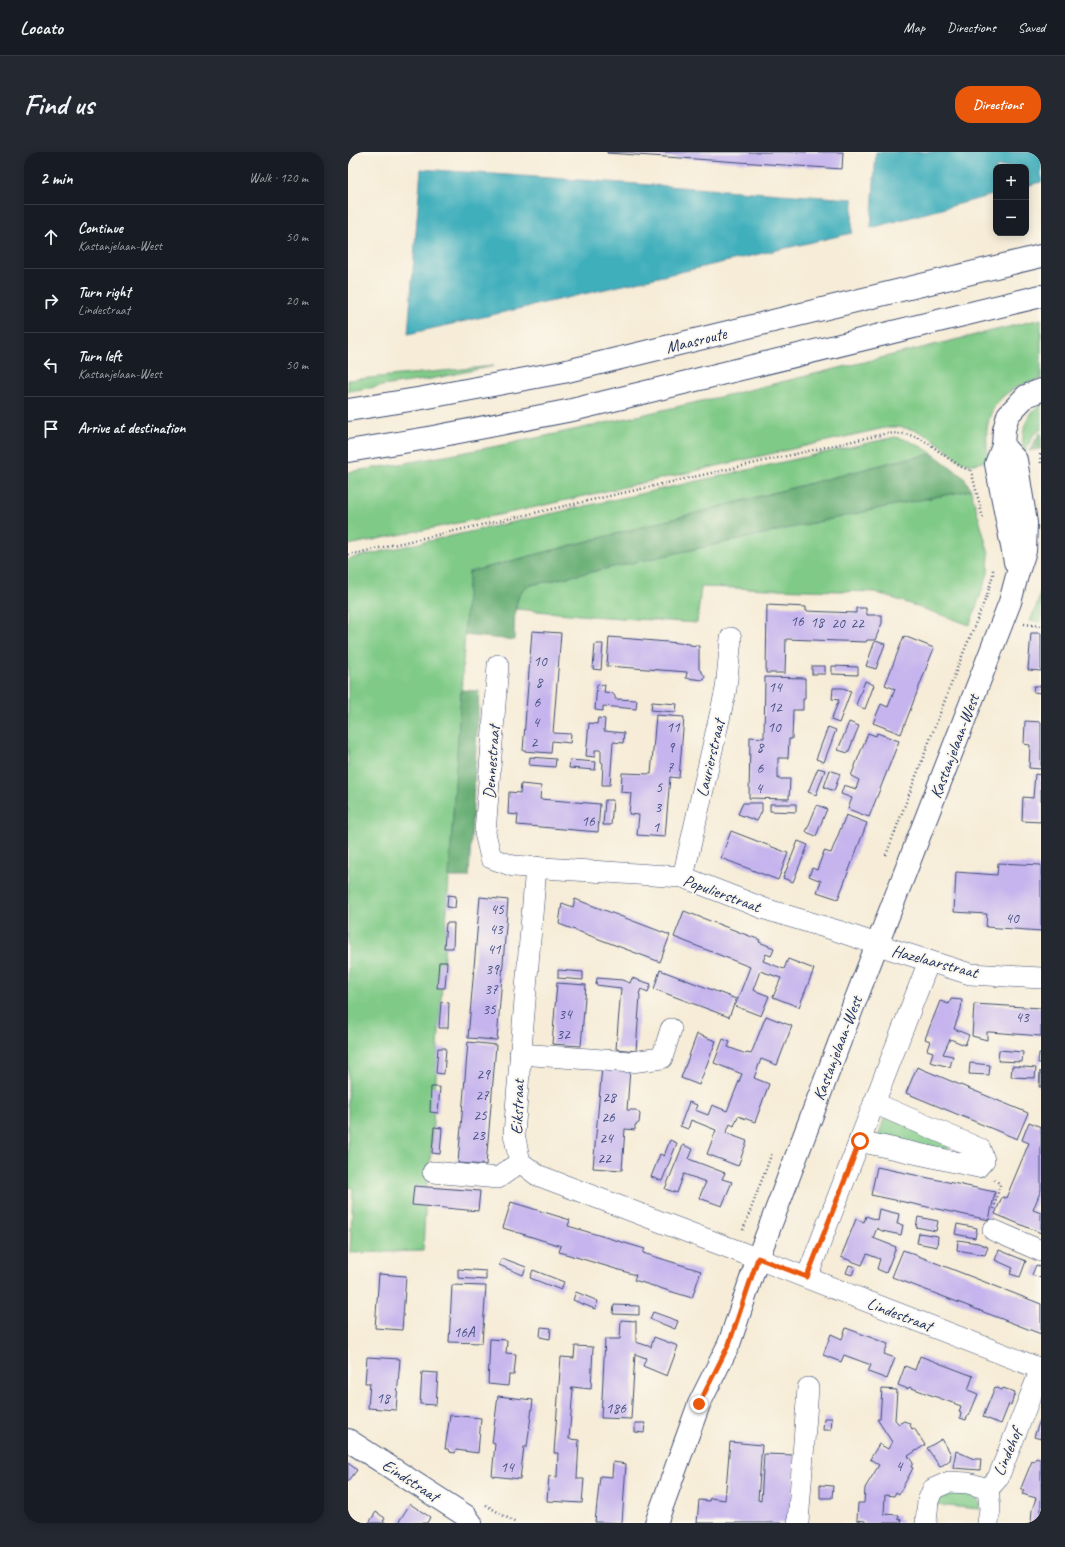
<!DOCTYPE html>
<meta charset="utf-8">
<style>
body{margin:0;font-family:Caveat,sans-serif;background:#242831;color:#f1f3f6}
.controls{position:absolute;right:12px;top:12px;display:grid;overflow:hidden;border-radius:8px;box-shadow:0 2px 10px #0003}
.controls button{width:36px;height:36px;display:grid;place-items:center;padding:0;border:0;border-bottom:1px solid #363941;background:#171b24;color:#f1f3f6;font:20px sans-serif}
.stop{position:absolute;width:12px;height:12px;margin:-9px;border:3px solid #ea580c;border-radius:50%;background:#fff}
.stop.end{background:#ea580c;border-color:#fff;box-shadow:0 1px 4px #0008}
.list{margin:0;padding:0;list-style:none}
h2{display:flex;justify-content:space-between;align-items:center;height:52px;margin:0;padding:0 16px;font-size:17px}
h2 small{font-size:13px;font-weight:400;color:#9ea1a6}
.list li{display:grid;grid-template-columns:26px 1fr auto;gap:12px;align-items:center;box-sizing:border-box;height:64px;padding:0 16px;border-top:1px solid #363941}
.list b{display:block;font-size:15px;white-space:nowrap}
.list p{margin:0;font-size:13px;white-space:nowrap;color:#9ea1a6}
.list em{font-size:13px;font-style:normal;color:#9ea1a6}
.icon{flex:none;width:22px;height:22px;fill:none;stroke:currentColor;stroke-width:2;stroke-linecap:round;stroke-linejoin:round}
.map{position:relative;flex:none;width:693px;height:1371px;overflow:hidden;border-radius:16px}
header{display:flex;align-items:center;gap:24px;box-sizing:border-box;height:56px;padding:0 20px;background:#171b24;border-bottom:1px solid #363941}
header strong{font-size:19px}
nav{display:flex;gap:22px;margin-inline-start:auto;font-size:14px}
.intro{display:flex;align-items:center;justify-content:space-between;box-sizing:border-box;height:96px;padding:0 24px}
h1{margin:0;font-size:28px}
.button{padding:10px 18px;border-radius:16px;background:#ea580c;color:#fff;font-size:14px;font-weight:700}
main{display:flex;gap:24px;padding:0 24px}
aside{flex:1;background:#171b24;border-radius:16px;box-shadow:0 2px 10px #0003}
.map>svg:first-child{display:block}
</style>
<header>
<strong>Locato</strong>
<nav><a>Map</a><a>Directions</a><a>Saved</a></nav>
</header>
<div class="intro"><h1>Find us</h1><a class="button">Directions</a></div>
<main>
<aside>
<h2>2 min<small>Walk · 120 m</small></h2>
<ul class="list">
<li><svg class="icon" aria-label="ahead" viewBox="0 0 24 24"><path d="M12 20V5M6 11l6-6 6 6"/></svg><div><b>Continue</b><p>Kastanjelaan-West</p></div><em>50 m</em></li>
<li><svg class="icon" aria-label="right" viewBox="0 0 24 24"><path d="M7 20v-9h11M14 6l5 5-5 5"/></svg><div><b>Turn right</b><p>Lindestraat</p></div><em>20 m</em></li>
<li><svg class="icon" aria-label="left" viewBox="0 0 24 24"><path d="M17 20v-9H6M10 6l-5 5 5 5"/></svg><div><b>Turn left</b><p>Kastanjelaan-West</p></div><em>50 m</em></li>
<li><svg class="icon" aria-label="arrive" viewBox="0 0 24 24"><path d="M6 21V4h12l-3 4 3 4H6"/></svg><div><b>Arrive at destination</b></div></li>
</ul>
</aside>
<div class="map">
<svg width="693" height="1371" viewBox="0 0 693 1371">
<rect width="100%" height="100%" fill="#fbf7ec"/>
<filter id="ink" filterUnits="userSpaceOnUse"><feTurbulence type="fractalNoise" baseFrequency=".025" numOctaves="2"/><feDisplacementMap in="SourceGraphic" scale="8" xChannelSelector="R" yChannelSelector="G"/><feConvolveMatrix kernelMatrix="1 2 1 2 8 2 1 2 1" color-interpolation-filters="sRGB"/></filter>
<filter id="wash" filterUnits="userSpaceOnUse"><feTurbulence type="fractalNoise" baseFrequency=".012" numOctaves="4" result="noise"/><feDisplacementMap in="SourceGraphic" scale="16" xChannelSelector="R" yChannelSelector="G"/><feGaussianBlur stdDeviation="0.9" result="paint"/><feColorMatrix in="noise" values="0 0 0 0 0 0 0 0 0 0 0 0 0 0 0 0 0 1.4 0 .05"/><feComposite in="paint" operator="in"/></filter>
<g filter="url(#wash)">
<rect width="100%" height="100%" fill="#f6ecd7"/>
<g fill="#80ca87" stroke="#4e7c72">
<path d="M693,167v60c-45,10 -61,36 -52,81 -7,2 -14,5 -21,4 -7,-2 -13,-7 -18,-12 -23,-17 -31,-25 -61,-25l-371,84 -170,34v-73c131,-19 259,-49 388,-79 102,-25 203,-49 305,-74z"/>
<path d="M146,214l-63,13 -83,12v-11z"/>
<path d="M693,252v26l-7,4 -10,19c-3,-21 -1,-35 17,-49z"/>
<path d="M547,285c15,3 26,9 38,17l-41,8 -423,110 -38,582 -5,37 -3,60 -73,2 3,-65 -5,-1v-628z"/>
<path d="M623,338l18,64 -1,19 -18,52 -95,-33 -174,-5 -4,36 -107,-7 -74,-7c1,-10 3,-17 11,-23l372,-82z"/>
<path d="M693,435v35l-11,-1 8,-19z"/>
<path d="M537,964l65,27 -3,9 -69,-15z"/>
<path d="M597,1340l28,2 7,9 1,6 -46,-4z"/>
</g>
<g fill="#68ae74" stroke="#426e69">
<path d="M693,281v16l-12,2 10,-17z"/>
<path d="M585,302l31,23 7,13 -72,14 -372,82c-15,11 -12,36 -13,54l-50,-5 5,-63 423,-110z"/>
<path d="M113,538l18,1 -10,186h-20z"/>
</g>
<g fill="#40afbc" stroke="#2e6f8d">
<path d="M528,0h165v30l-15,4v-19h-30v27l-125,34z"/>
<path d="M73,17l432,30 -1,34 -444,101z"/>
</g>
<g id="blocks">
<g fill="#c5b4ed">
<path d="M259,0h236l-1,17 -235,-16z"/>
<path d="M419,453l39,2v4l50,2v-5h10v5h1v2h15v8l-7,17h-8l-1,2 -80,-3 -1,34h-19z"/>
<path d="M184,479l29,2 -8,100 18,1 -1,9 -18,-2 -1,12 -28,-2z"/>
<path d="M683,481h10v38l-13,-1z"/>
<path d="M556,484l30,12 -33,86 -28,-11 8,-19 7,3 7,-18 -10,-4z"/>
<path d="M261,485l81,7v1l9,1v23l6,7 -1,4 -18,-2 1,-6 -80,-6z"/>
<path d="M527,489l10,3 -9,25 -10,-3z"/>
<path d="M247,492h8l-2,26 -8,-1z"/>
<rect x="464" y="514" width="13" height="8"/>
<path d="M484,514l26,1v8l-26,-1z"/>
<path d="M417,525l40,1v21h-2v11h-10l-1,29h-3l-1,19h-10v21h12l-1,20 -40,-1 1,-61 14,1z"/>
<path d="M517,529l9,4 -9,24 -9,-4z"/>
<path d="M249,532l8,1 -1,7 8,1 3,3v3l22,1 -1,9 -33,-3v5l-8,-1z"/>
<path d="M686,534h7v7l-8,-1z"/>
<path d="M485,536h10l8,3 -12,32 -8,-3 8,-20 -7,-1z"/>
<path d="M304,550l25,2 -1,8 -25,-2z"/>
<path d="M308,563l28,2 -5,61 -9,-1 -5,60 -28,-2 2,-20 -10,-1 2,-21 -10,-1 1,-19 29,1z"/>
<path d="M250,566l7,1 -1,12 20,2 -1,10 -10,-1 -3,43h-8l1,-22 -2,-1v-12h-6v7l-9,-1 3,-33 8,1z"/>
<path d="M677,569l16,1v47l-12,-1 1,-23 -6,-1z"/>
<path d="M501,570l10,4 -11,27 -10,-3z"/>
<path d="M480,575l8,3 -12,32 -8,-3z"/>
<path d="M520,581l8,3 1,-3 22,8 -30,76 -21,-8 4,-11 -11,-4 3,-9 12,4 3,-9 -8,-4z"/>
<path d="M182,605l26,2 -1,8 -26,-2z"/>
<path d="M222,608l26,2 -1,8 -26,-2z"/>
<path d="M470,616l7,2 -9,25 -8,-3z"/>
<path d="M482,618l10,4 -6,17 -10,-4z"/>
<path d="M687,622l6,1v47l-19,-1 1,-24 10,1z"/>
<path d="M173,632l20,2 -1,13 60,5 -2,28 -81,-7 1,-10 -10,-1 1,-22 11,1z"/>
<path d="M257,648h8l-2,25h-8z"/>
<path d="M395,651h19v8l-5,10 -19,-7z"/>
<path d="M422,652h26v8l-26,-1z"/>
<path d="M469,653l10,4 -11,27 -10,-4z"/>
<path d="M498,663l21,8 -29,76 -21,-7 4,-11 -12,-5 3,-8 5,2 7,-19 7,2z"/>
<path d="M383,679l57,22 -10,27 -57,-22z"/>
<path d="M450,689l10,4 -15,37 -10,-4z"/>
<path d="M650,711l43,2v66l-55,-4 1,-13 -33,-2 2,-40 41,3z"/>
<path d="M100,743l8,1 -1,12 -8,-1z"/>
<path d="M132,745l28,3 -11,140 -29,-2z"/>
<path d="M227,747l95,36 -10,27 -101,-38 3,-21 11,4z"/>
<path d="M336,759l76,29 -1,2 15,6 -3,8 -5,-2 -3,7 21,8 4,-10 26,10 -15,38 -26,-10 8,-19 -21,-7 -7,19 16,6 -8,20 -26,-10 15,-39 -76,-30z"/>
<path d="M98,771h8l-1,25h-9z"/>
<path d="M91,810h8l-2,26h-8z"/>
<path d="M210,818l25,2v8l-25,-2z"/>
<path d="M312,818l76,29 -7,18 -75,-28z"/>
<path d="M249,826l25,2 8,3 2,-5 19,6 -3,8 -7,-3 -2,5 1,1 -4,56 -20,-2 5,-61 -25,-3z"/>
<path d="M209,831l29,2 -5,61 -29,-2z"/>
<path d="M603,847l11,1 -1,9 -7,20 15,6 -4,10 -15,-6 -7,15 10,2 -3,11 -20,-5 3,-10 -6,-2 3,-9 -5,-2 15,-38 9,3z"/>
<path d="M93,850l8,1 -1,25h-9z"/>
<path d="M626,852l67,4v28l-51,-4h-3v8l-15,-4z"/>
<path d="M418,864l26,10 -15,39 -16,-6 -7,19 15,6 -14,38 -17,-6 -4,10 -4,-2 -4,9 21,8 -9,25 -31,-12 9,-24 -25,-10 -3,9 -8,-3 9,-24 8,3 -2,5 13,5 4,-10 15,6 15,-37 -28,-11 9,-24 7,3 -2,5 18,7 1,-1 4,1z"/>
<path d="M349,882l19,7 -17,44 -18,-7z"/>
<path d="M120,890l28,3 -10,120 -28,-2z"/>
<path d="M90,896h8l-2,26 -8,-1z"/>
<path d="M651,898l24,2 -1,10 -24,-1z"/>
<path d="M691,901h2v10h-3z"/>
<path d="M622,911l20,2 -1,10 -20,-1z"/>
<path d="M664,914l24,2 -1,10 -24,-1z"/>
<path d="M254,915l28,2 -3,41h9l4,4 -1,9 -4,2v5l-10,-1 -3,41 -29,-2z"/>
<path d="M569,915l111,46 -11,26 -111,-46z"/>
<path d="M692,919l1,1v15h-2z"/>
<path d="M83,935h9l-2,26 -8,-1z"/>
<path d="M681,970l12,5v63l-8,20 8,3v20l-46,-19 7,-17 4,1 23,-55 -7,-3z"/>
<path d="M86,975l8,1 -2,26 -8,-1z"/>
<path d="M322,988l7,3 -15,38 -11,-4 9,-23 4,2z"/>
<path d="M335,993l10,4 -4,10 36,14 -3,6 10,3 -10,24 -23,-8 7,-16 -22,-8 -7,19 -12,-4z"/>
<path d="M529,1015l118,25 -6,28 -118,-25z"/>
<path d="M66,1034l66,5 -2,20 -66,-6z"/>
<path d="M163,1050l59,18 -2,6 77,23 -2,4 58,18 -9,27 -58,-18 2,-5 -77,-23 2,-6 -58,-18z"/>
<path d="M531,1057l20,5 -2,10 6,1 -2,10 -19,-4 -5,-3 -4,10 23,9 -10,26 -9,-4 3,-10 -13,-5 -5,11 -21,-8 15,-38 8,3 2,-6 11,4z"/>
<path d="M570,1065l20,4 -2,10 -20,-4z"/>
<path d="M609,1072l20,4 -2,10 -20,-4z"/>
<path d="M571,1081l19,3 -1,11 -20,-4z"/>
<path d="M610,1088l20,3 10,4 -3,8 -28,-5z"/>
<path d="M555,1098l138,54v30l-149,-57z"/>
<path d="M651,1098l27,11 -6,16 -10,-3 3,-6 -18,-8z"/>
<path d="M154,1106l24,9 -3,8 -24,-10z"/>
<path d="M501,1113l6,2 -3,8 -6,-2z"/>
<path d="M688,1113l5,2v11l-9,-3z"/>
<path d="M110,1117l28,2v9l-28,-2z"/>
<path d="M185,1118l31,12 -3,8 -31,-12z"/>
<path d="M31,1122l27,2 -4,54 -27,-2z"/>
<path d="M104,1133l34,1 -4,57 -33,-1z"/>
<path d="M228,1140l22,9 -3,8 -22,-9z"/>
<path d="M266,1153l25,1v9l-26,-1z"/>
<path d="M305,1160l25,9 -3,8 -25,-10z"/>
<path d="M273,1168l15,1v21l15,5 3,-10 24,9 -11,30 -24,-10 3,-8 -11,-4 -4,65 -30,-1 4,-79h15z"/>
<path d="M193,1175l10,1 -1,11 -10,-2z"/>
<path d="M498,1176l42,16 -4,10 11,4 -8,21 -19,-7 3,-7 -27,-10 -3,7 -18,-7 8,-21 11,5z"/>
<path d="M142,1187l17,1 -1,13 10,1 -2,21h-5l-1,11 -20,-2z"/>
<path d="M227,1194l18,1 -2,42 -19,-2 -1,2h2l-4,50 10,1 -2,39h7l-2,24 -35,-2 2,-25 8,1 1,-24h-4l7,-96 13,1z"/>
<path d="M572,1204l53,20 -5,14 10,4 -9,22 -1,-1 -2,5 -6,-2 1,-5 -2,-1 2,-6 -52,-19 -1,2 -10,-4 7,-19 10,4z"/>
<path d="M19,1205l33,2 -4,51 -28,-2 2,-25h-5z"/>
<path d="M74,1220l16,1 -2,32 -16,-1z"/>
<path d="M647,1235l7,3 1,-2 12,4 -4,13 -2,-1 -8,20 -18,-7z"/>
<path d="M534,1237l15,1 -2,30 4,4 5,-3 5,2 3,6 2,-1 11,17 -17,11 5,7 -2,4 2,1 -14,26 -3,-2 -2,4 -9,-1 -1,19 15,1 -1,4 4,1 -1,3h-36v-2l-8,-1 1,-17h6l1,-15 14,-23 -9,-6 9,-15 9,5 4,-7 -15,-23h3z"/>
<path d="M150,1244l35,4 -6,47h-3l-4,32 -28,-3 3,-32 -3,-1z"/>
<path d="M102,1263l31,3 -3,35 -22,-3 -1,3 -6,-1 -1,-3h-3z"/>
<path d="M693,1265v22l-7,-2z"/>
<path d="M476,1266h8l-1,12h-8z"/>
<path d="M287,1271h10l-1,10 -9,-1z"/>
<path d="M594,1287l9,15 -1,6 -10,7 -13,-19z"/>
<path d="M382,1290l32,3 -4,55 3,1 3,-47 31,1 -3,68h-95l2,-23 10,1 1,-3 15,2z"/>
<path d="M608,1299l18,8h7l-1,11 -27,-2z"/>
<path d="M688,1306l5,2v63h-10l1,-13 4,-12 -14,-4 2,-4 -3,-2 11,-27 2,1z"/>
<path d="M265,1310l13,2 -4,59 -27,-1 5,-46 12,1z"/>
<path d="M0,1311l9,7 -9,12z"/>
<path d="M472,1333l13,1 -1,12h-12z"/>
<path d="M62,1352l20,13 -3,6h-29z"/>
<path d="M28,1360l9,6 -2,3 3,2h-17z"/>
</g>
</g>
</g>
<g filter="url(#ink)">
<use href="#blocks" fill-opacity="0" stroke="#3c4b70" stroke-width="1"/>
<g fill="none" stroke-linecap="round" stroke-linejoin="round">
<g stroke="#3c4b70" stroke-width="22">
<g id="minor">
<path d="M150,513l-13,168 6,25 22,8 170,11 82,32 73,22 56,19 76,24 71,4"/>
<path d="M188,715l-22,267 6,28 17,13 198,75 306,119"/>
<path d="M335,725l43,-188 5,-51"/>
<path d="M172,902l111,8 31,-4 9,-29"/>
<path d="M511,989l119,26 6,-7 -4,-11 -106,-46"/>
<path d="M85,1020l65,6 22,-16"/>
<path d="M645,1078l48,21"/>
<path d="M459,1125l122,-316"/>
<path d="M640,1337l10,-11 43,-109"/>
<path d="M640,1337l2,20 -2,14"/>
<path d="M450,1371l10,-135"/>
<path d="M578,1371l2,-22 5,-12 16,-7 19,1 20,6"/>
</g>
</g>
<g stroke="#3c4b70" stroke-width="24">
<g id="major">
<path d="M667,410l-19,-98 7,-18 1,-16 4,-15 18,-19 15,-6"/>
<path d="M0,1288l118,76 5,7"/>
<path d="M308,1371l43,-119 30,-60 29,-86 94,-249 158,-407 8,-30 7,-21 1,-28 -10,-63 -13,-14"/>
</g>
</g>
<g stroke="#3c4b70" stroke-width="24">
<g id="highway">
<path d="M0,258l75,-12 140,-26 478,-116"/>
<path d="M0,299l80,-13 144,-28 469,-114"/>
</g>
</g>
<g stroke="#3c4b70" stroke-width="2.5" stroke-dasharray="1 3" stroke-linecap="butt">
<path d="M692,302l1,10"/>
<path d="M623,318l12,48"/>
<path d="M0,403l536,-121c31,-3 40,6 64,24 8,5 14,11 24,12"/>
<path d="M676,472l17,2"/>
<path d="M538,703l72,-189 29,-71 6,-20v-7"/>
<path d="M646,1057l6,-25 -6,-5"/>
<path d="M395,1078l29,-77"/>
<path d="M138,1353l30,18"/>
</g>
<use href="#minor" stroke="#fff" stroke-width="21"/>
<use href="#major" stroke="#fff" stroke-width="22"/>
<use href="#highway" stroke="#fff" stroke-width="22"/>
</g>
</g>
<g fill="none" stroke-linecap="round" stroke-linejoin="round" filter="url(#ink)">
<path stroke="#ea580c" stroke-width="5" d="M351,1252l30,-60 29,-86 49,19 53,-136"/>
</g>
<g text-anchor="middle" stroke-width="4" stroke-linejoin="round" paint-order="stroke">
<g font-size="15" fill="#465082">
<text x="449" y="474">16</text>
<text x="469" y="475">18</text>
<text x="490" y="476">20</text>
<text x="509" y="476">22</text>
<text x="192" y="514">10</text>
<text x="191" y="535">8</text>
<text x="427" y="540">14</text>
<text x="189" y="555">6</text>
<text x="427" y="560">12</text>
<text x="188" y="575">4</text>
<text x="325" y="580">11</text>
<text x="426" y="580">10</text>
<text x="186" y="595">2</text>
<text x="323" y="600">9</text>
<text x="412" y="600">8</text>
<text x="322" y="620">7</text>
<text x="412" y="621">6</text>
<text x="311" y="640">5</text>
<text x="411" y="641">4</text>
<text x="310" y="660">3</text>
<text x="240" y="674">16</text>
<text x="308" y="680">1</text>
<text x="149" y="762">45</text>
<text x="664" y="771">40</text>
<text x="148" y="782">43</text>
<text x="146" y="802">41</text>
<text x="144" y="822">39</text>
<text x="143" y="842">37</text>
<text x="141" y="862">35</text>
<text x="217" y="867">34</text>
<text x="674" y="870">43</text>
<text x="215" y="887">32</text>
<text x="135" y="927">29</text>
<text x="134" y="948">27</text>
<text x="261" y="950">28</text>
<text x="132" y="968">25</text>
<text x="260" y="970">26</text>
<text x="130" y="988">23</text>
<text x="258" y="991">24</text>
<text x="256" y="1011">22</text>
<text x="116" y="1185">16A</text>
<text x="35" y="1251">18</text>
<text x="268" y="1261">186</text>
<text x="551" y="1319">4</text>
<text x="159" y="1320">14</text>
</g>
<g font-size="17" fill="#1b2f5e" stroke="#fbf7ec">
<text transform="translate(348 188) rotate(-14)" y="6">Maasroute</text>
<text transform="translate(606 594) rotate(-69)" y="6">Kastanjelaan-West</text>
<text transform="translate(362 606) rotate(-77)" y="6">Laurierstraat</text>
<text transform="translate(143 610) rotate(-86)" y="6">Dennestraat</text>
<text transform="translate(374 741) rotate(20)" y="6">Populierstraat</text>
<text transform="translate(587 809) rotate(15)" y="6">Hazelaarstraat</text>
<text transform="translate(489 896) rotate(-69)" y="6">Kastanjelaan-West</text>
<text transform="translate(169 955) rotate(-88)" y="6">Eikstraat</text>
<text transform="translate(552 1162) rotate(21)" y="6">Lindestraat</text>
<text transform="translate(659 1300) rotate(-67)" y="6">Lindehof</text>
<text transform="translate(63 1328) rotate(33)" y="6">Eindstraat</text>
</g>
</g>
</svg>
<div class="controls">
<button>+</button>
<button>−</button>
</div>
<div class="stop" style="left:512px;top:989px"></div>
<div class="stop end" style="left:351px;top:1252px"></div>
</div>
</main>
